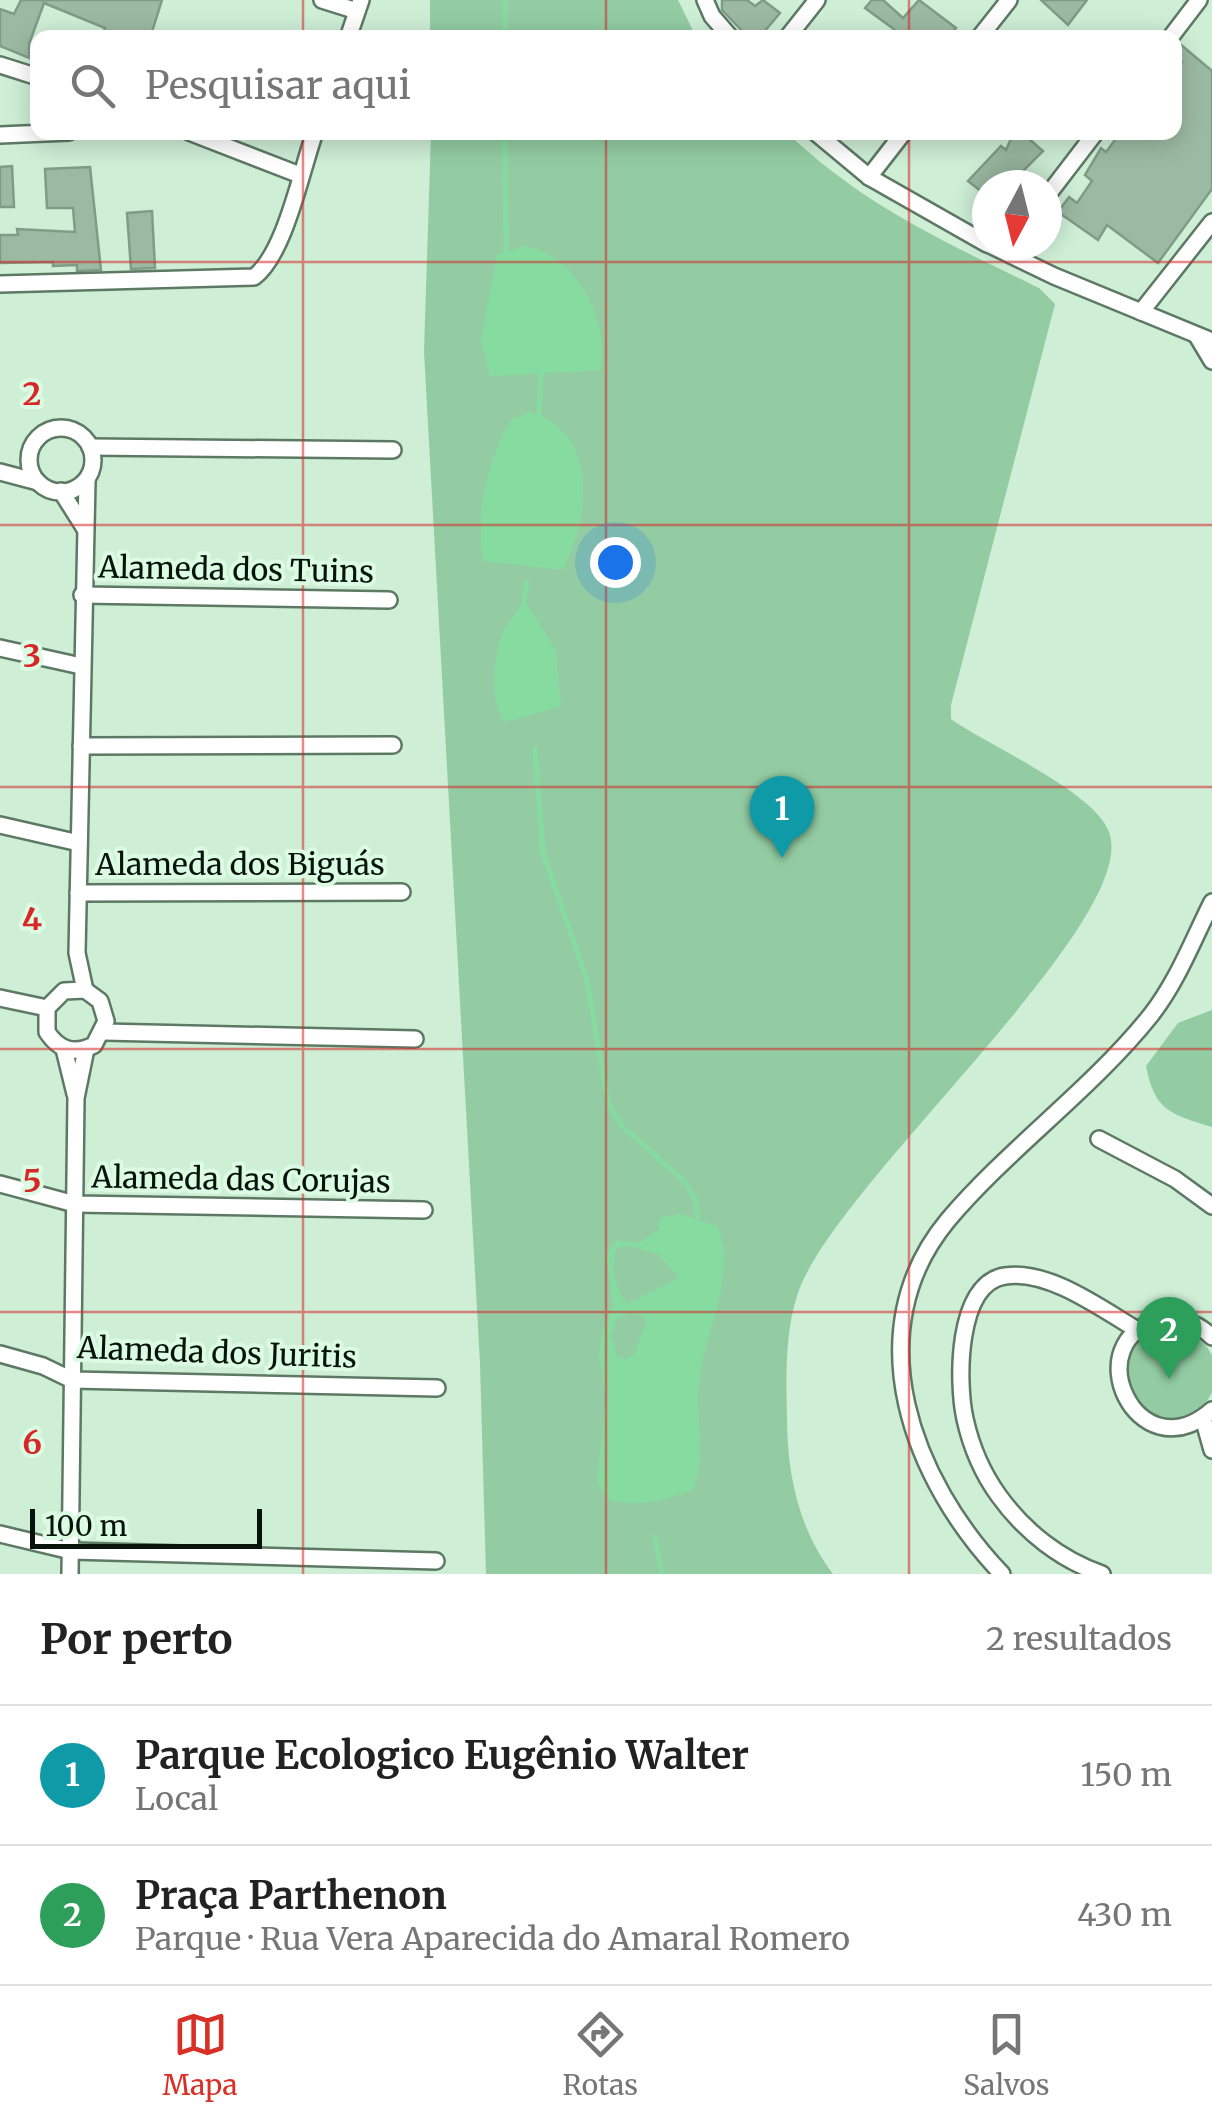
<!DOCTYPE html>
<html lang="pt">
<meta charset="utf-8">
<style>
body{margin:0;font-family:Merriweather,serif;background:#f2f2f2;color:#222}
.compass{position:absolute;left:972px;top:170px;width:90px;height:90px;border-radius:50%;background:#fff;box-shadow:0 5px 25px #0003;rotate:187deg}
.scale{position:absolute;left:30px;bottom:25px;width:232px;box-sizing:border-box;padding-left:10px;border:5px solid #08130b;border-top:0;font-size:28px;line-height:35px;white-space:nowrap;color:#08130b;-webkit-text-stroke:8px #dbfbe3;paint-order:stroke}
.you{position:absolute;left:615px;top:562px;width:35px;height:35px;margin:-25px;border:8px solid #fff;border-radius:50%;background:#1a73e8;box-shadow:0 0 0 15px #1a73e833}
.badge{display:grid;place-items:center;width:65px;height:65px;border-radius:50%;background:#d93025;color:#fff;font-size:32px;font-weight:700}
.pin{position:absolute;translate:-50% -82px;filter:drop-shadow(0 2px 5px #0008)}
.pin::after{content:'';position:absolute;top:52px;width:35px;height:30px;background:inherit;clip-path:polygon(0 0,100% 0,50% 100%)}
.list{margin:0;padding:0;list-style:none}
h2{display:flex;justify-content:space-between;align-items:center;height:130px;margin:0;padding:0 40px;font-size:42px}
h2 small{font-size:32px;font-weight:400;color:#767676}
.list li{display:grid;grid-template-columns:65px 1fr auto;gap:30px;align-items:center;box-sizing:border-box;height:140px;padding:0 40px;border-top:2px solid #e0e0e0}
.list b{display:block;font-size:38px;white-space:nowrap}
.list p{margin:0;font-size:32px;white-space:nowrap;color:#767676}
.list em{font-size:32px;font-style:normal;color:#767676}
.icon{flex:none;width:55px;height:55px;fill:none;stroke:currentColor;stroke-width:2;stroke-linecap:round;stroke-linejoin:round}
.map{position:relative;flex:none;width:1212px;height:1574px;overflow:hidden}
.search{position:absolute;background:#fff;box-shadow:0 5px 25px #0003;left:30px;right:30px;top:30px;height:110px;display:flex;align-items:center;gap:25px;box-sizing:border-box;padding:0 35px;border-radius:20px;color:#767676;font-size:38px}
.sheet{height:410px;background:#fff}
nav{display:flex;justify-content:space-around;align-items:center;box-sizing:border-box;height:140px;border-top:2px solid #e0e0e0;background:#fff;font-size:28px;color:#767676}
nav a{display:grid;justify-items:center;gap:5px}
nav .on{color:#d93025}
.map>svg:first-child{display:block}
</style>
<div class="map">
<svg width="1212" height="1574" viewBox="0 0 1212 1574">
<rect width="100%" height="100%" fill="#ceeed6"/>
<g fill="#93cca3">
<path d="M430,0h248l18,37h-266z"/>
<path d="M431,133h356c79,74 156,108 252,155l16,16 -104,401v14c38,27 144,73 158,113 33,90 -279,356 -312,464 -12,37 -11,83 -10,121 0,56 11,111 46,157h-347l-6,-211 -56,-1011z"/>
<path d="M1212,1010v117c-42,-13 -57,-16 -66,-61l32,-43z"/>
<circle cx="1171" cy="1374" r="45"/>
</g>
<g fill="#86dca0" fill-rule="evenodd">
<path d="M525,246c54,11 84,75 76,124l-111,6 -9,-36 16,-85z"/>
<path d="M530,412c69,19 60,106 33,158l-80,-9c-7,-50 3,-97 28,-141z"/>
<path d="M524,600l31,48 6,58 -56,16c-16,-20 -12,-64 -3,-87 5,-12 16,-23 22,-35z"/>
<path d="M679,1214l38,12c22,50 -14,108 -18,158 -4,36 8,72 -6,106 -31,11 -53,17 -85,10l-11,-18 9,-85 -7,-41 3,-24 11,-28 -7,-49 9,-14 25,1 18,-12 2,-12zM630,1246l29,9 20,23 -52,26c-12,-18 -18,-36 -10,-56zM630,1312l13,4 3,6 -12,33 -9,4 -8,-3 -6,-20 5,-16z"/>
</g>
<g fill="none" stroke-linecap="round" stroke-linejoin="round">
<g stroke="#86dca0" stroke-width="5">
<path d="M505,0v38"/>
<path d="M505,132l1,119"/>
<path d="M539,414l2,-42"/>
<path d="M524,600l3,-18"/>
<path d="M535,749l8,104 44,127 21,124 14,22 63,56 11,19 2,16"/>
<path d="M655,1537l7,37"/>
</g>
</g>
<g fill="#9cbaa3" stroke="#7f9c86" stroke-width="2.5">
<path d="M21,0h141l-12,38h-48l3,-10 -61,-25 -15,41v14l-29,-12v-37l14,5z"/>
<path d="M722,0h25l8,6 8,-6 17,13 -21,25h-10l-27,-28z"/>
<path d="M872,0h11l20,18 16,-18 37,28 -9,10h-41l-41,-30z"/>
<path d="M1041,0h46l-19,25z"/>
<path d="M1180,44l32,27v118l-54,74 -51,-38 -9,15 -40,-28 11,-15 8,6 15,-22 -7,-6 16,-27 5,4 15,-20h53l1,-61 7,-9 -8,-9z"/>
<path d="M1014,132h7l22,19 -34,34h-22v11l-19,-15 33,-35 5,4z"/>
<path d="M12,166l2,41h-14v-40z"/>
<path d="M90,167l11,103 -24,1v-6l-24,1v-4l-53,1v-28h18l-1,-6 58,3 -2,-24h-26l-2,-39z"/>
<path d="M152,211l3,57 -24,1 -4,-56z"/>
</g>
<g fill="none" stroke-linecap="round" stroke-linejoin="round">
<g stroke="#5d7964" stroke-width="20">
<g id="minor">
<path d="M322,0l35,11"/>
<path d="M705,0l7,16 19,22"/>
<path d="M348,38l13,-38"/>
<path d="M787,38l30,-38"/>
<path d="M979,38l30,-38"/>
<path d="M1170,38l29,-38"/>
<path d="M0,65l38,12"/>
<path d="M189,132l111,43"/>
<path d="M815,132l54,45 118,67"/>
<path d="M0,135l69,-3"/>
<path d="M869,177l35,-45"/>
<path d="M1047,196l49,-64"/>
<path d="M990,245l64,31 158,65"/>
<path d="M0,284l254,-7c31,-23 47,-106 61,-145"/>
<path d="M1141,312l71,-90"/>
<path d="M1197,336l15,25"/>
<circle cx="61" cy="460" r="32"/>
<path d="M90,447l303,3"/>
<path d="M0,472l38,10"/>
<path d="M61,491l24,38"/>
<path d="M82,595l307,5"/>
<path d="M0,648l81,18"/>
<path d="M81,746l312,-1"/>
<path d="M0,825l79,18"/>
<path d="M78,893l324,-1"/>
<path d="M85,990l-21,1 -17,17v24c12,18 27,23 47,13l12,-24 -6,-20 -15,-11 -8,-37 10,-472"/>
<path d="M0,998l47,10"/>
<path d="M104,1032l311,7"/>
<path d="M64,1049l11,45"/>
<path d="M1099,1139l76,40 37,27"/>
<path d="M0,1184l75,20 349,6"/>
<path d="M1212,1337c-13,-13 -31,-20 -50,-17 -88,18 -25,156 50,90"/>
<path d="M0,1354l43,12 29,14 365,8"/>
<path d="M1203,1418l9,32"/>
<path d="M0,1534l71,17 365,10"/>
<path d="M70,1574l6,-476 10,-49"/>
<path d="M1002,1574c-89,-93 -147,-242 -54,-354 62,-73 143,-130 203,-205 26,-33 42,-75 61,-113"/>
<path d="M1102,1574c-41,-14 -77,-42 -103,-78 -16,-22 -28,-50 -34,-77 -8,-36 -9,-136 40,-143 44,-7 98,34 134,55"/>
</g>
</g>
<use href="#minor" stroke="#fff" stroke-width="15"/>
</g>
<path fill="none" stroke="#d62828" stroke-width="2.5" stroke-opacity="0.55" d="M303,0v38M606,0v38M909,0v38M303,132v1442M606,132v1442M909,132v1442M0,262h1212M0,525h1212M0,787h1212M0,1049h1212M0,1312h1212"/>
<g text-anchor="middle" stroke-width="8" stroke-linejoin="round" paint-order="stroke">
<g font-size="30" fill="#08130b" stroke="#dbfbe3">
<text transform="translate(236 570) rotate(1)" y="10">Alameda dos Tuins</text>
<text x="240" y="875">Alameda dos Biguás</text>
<text transform="translate(241 1180) rotate(1)" y="10">Alameda das Corujas</text>
<text transform="translate(217 1353) rotate(2)" y="10">Alameda dos Juritis</text>
</g>
</g>
<g font-size="32" text-anchor="middle" font-weight="bold" fill="#d62828" stroke="#dbfbe3" stroke-width="8" stroke-linejoin="round" paint-order="stroke">
<text x="32" y="405">2</text>
<text x="32" y="667">3</text>
<text x="32" y="930">4</text>
<text x="32" y="1192">5</text>
<text x="32" y="1454">6</text>
</g>
</svg>
<svg class="compass" viewBox="-18 -18 36 36"><path d="M0-13l5 13h-10z" fill="#e53935"/><path d="M0 13l5-13h-10z" fill="#767676"/></svg>
<div class="scale">100 m</div>
<div class="you"></div>
<div class="pin badge" style="left:782px;top:858px;background:#0f9aa8">1</div>
<div class="pin badge" style="left:1169px;top:1379px;background:#2e9e5b">2</div>
<div class="search"><svg class="icon" aria-label="search" viewBox="0 0 24 24"><circle cx="10" cy="10" r="6"/><path d="M15 15l6 6"/></svg>Pesquisar aqui</div>
</div>
<section class="sheet">
<h2>Por perto<small>2 resultados</small></h2>
<ul class="list">
<li><span class="badge" style="background:#0f9aa8">1</span><div><b>Parque Ecologico Eugênio Walter</b><p>Local</p></div><em>150 m</em></li>
<li><span class="badge" style="background:#2e9e5b">2</span><div><b>Praça Parthenon</b><p>Parque · Rua Vera Aparecida do Amaral Romero</p></div><em>430 m</em></li>
</ul>
</section>
<nav>
<a class="on"><svg class="icon" aria-label="map" viewBox="0 0 24 24"><path d="M3 6l6-2 6 2 6-2v14l-6 2-6-2-6 2zM9 4v14M15 6v14"/></svg>Mapa</a>
<a><svg class="icon" aria-label="directions" viewBox="0 0 24 24"><path d="M12 3l9 9-9 9-9-9zM9 14v-3h6M13 9l2 2-2 2"/></svg>Rotas</a>
<a><svg class="icon" aria-label="saved" viewBox="0 0 24 24"><path d="M7 4h10v16l-5-4-5 4z"/></svg>Salvos</a>
</nav>
